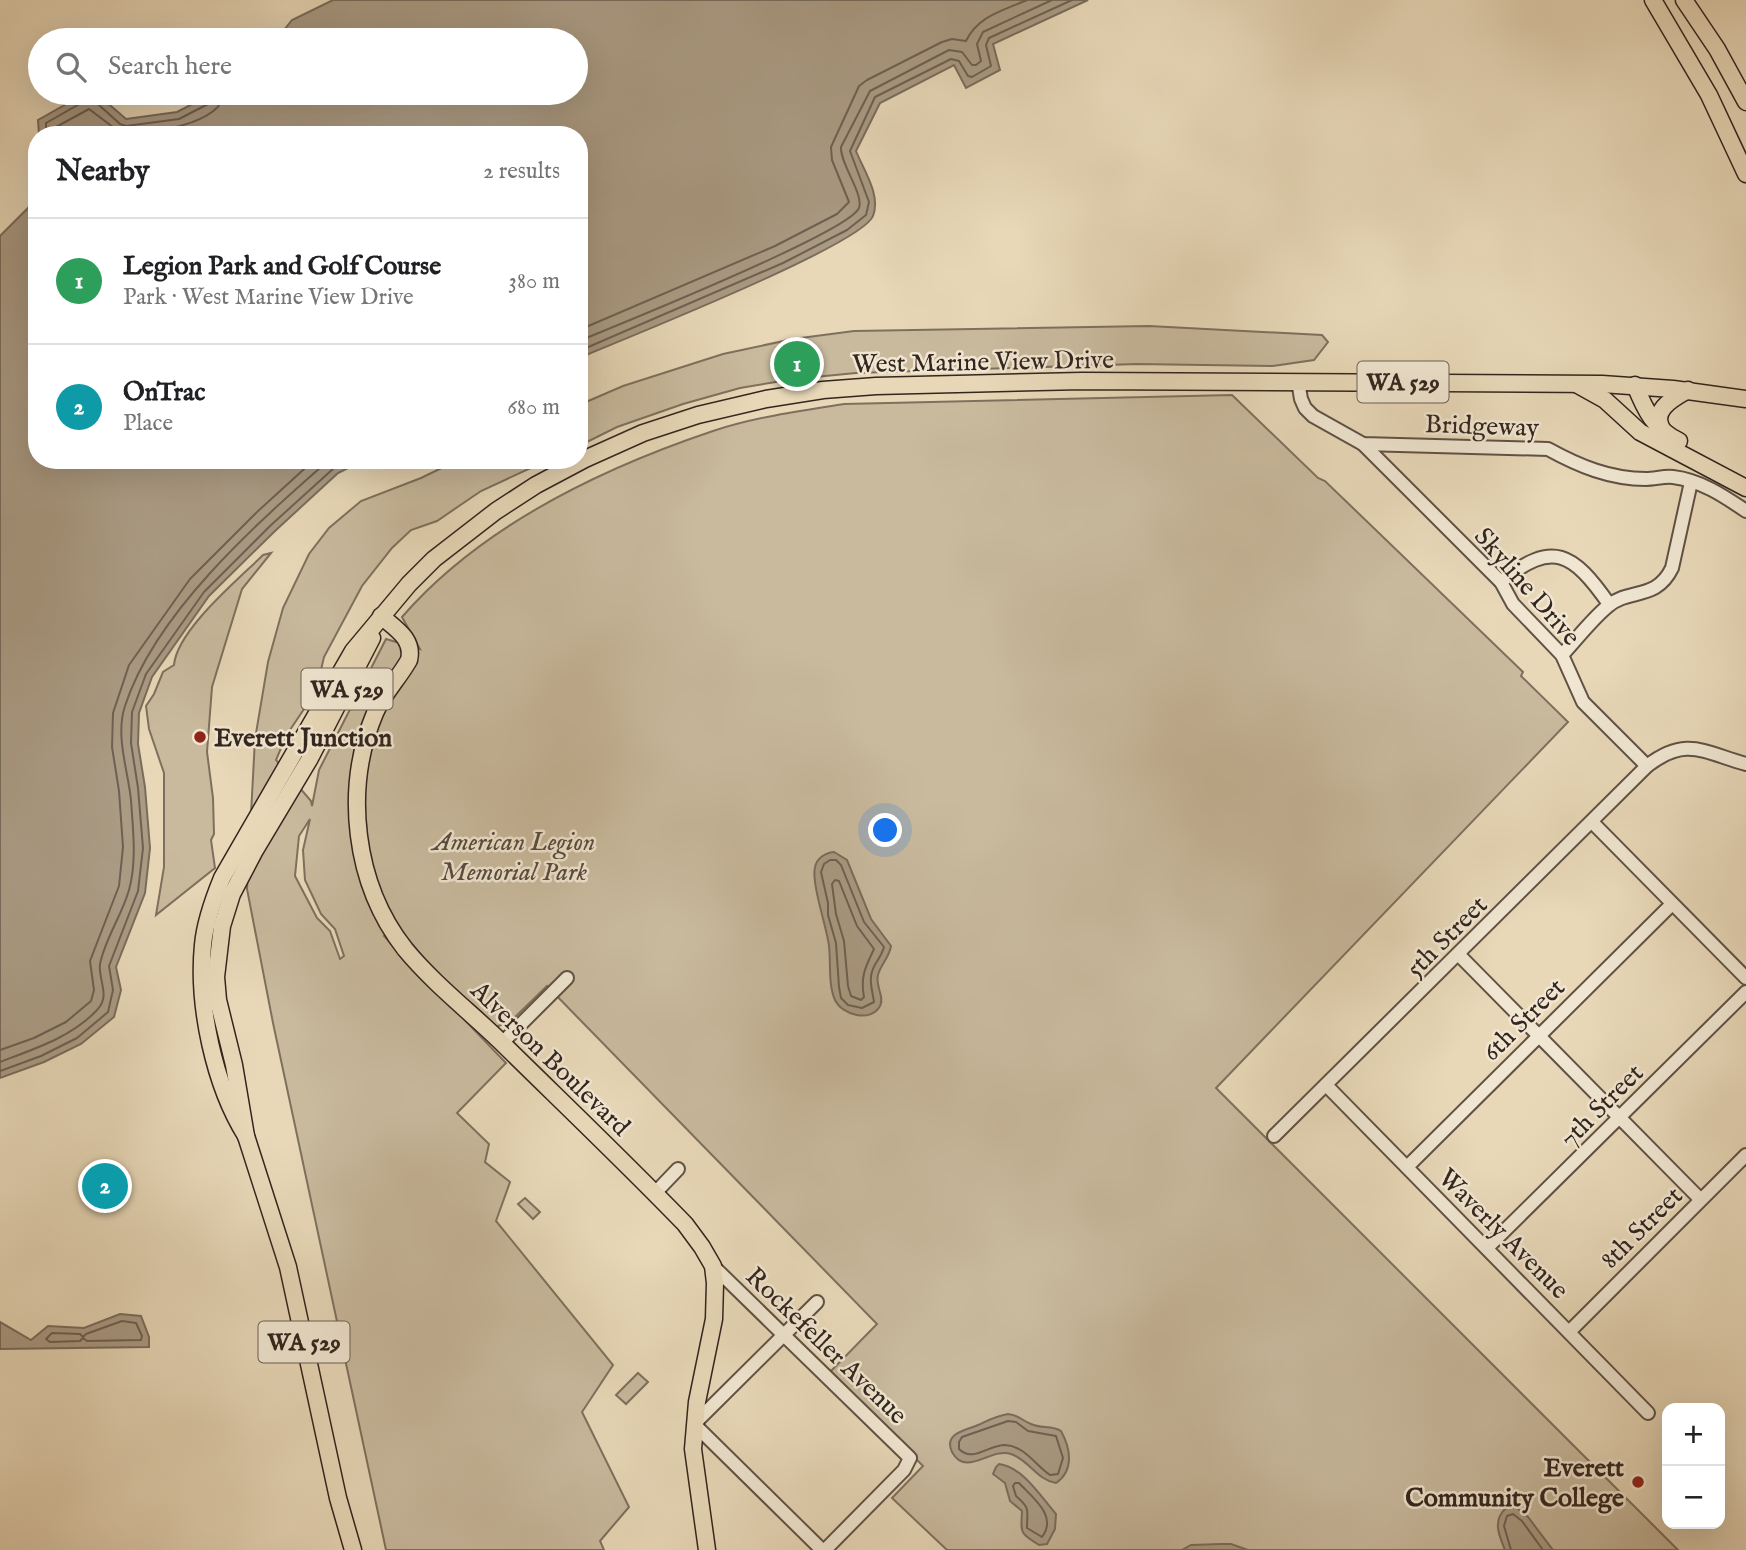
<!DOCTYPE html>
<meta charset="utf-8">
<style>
body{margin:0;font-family:"IM FELL English",serif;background:#f6f6f6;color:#202124}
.controls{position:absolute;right:21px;bottom:21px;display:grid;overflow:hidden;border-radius:14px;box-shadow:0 7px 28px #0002}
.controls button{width:63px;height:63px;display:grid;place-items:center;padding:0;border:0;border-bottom:2px solid #e0e0e0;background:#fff;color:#202124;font:35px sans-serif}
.you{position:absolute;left:886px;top:831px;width:24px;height:24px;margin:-18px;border:5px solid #fff;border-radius:50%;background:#1a73e8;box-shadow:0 0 0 10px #1a73e833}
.badge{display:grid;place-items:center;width:46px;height:46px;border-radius:50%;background:#b45309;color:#fff;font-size:23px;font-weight:700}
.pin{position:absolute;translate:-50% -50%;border:4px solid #fff;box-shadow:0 2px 7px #0006}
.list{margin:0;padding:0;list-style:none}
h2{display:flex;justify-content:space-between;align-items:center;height:91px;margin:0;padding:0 28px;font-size:30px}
h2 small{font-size:23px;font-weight:400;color:#757577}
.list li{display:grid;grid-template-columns:46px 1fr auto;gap:21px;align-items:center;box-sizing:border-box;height:126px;padding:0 28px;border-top:2px solid #e0e0e0}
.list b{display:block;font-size:26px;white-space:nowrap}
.list p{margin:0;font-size:23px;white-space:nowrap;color:#757577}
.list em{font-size:23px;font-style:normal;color:#757577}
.icon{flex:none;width:38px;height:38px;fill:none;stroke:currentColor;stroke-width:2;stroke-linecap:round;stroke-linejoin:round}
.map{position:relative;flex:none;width:1746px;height:1550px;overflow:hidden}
.search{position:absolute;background:#fff;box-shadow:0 7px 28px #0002;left:28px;top:28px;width:560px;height:77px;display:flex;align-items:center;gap:18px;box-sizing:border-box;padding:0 24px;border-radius:38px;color:#757577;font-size:26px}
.panel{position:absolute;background:#fff;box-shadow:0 7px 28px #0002;left:28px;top:126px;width:560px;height:343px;border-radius:28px}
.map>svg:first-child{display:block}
</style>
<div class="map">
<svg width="1746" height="1550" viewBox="0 0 1746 1550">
<rect width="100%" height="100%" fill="#e8d8b8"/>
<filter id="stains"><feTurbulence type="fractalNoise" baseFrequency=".00286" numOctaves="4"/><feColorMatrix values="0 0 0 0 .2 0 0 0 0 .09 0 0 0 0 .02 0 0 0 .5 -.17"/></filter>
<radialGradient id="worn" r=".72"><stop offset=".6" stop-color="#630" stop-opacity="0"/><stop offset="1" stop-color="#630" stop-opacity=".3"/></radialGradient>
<g fill="#c9ba9e" stroke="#7e705e" stroke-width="2" fill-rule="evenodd">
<path d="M1149,326l173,9 6,7 -14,18 -41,6 -136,-2 -281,9 -62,6 -54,9 -57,16 -66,23 -38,19v-41l44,-19 100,-32 70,-15 61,-8z"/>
<path d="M1232,395l86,83 7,3 198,191 -2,4 47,46 -352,366 462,462h-731l-55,-52 31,-32 -93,-94 47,-48 -330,-338 -35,34 -18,8 -56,-53 -40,-48 -14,9 122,127 -49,50 32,31 -4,18 25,20 -14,39 117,144 -31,47 47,95 -29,34 4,9h-218l-113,-527 -26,-134 8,-150 13,-77 15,-54 26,-54 20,-26 32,-27 60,-23 37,-18h90l-67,31 -44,30 -26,9 -19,18 -30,38 -38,71 -8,34 -30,45 -10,24 35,41 1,5 7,-36 67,-131 34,10 -18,-32c79,-91 198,-148 311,-186 42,-14 87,-20 131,-27zM310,819l-7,31 2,30 16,34 14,15 9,27 -4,3 -10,-28 -13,-13 -22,-42 4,-40z"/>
<path d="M271,553l-29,36 -30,98 -5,65 6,46 1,36 -3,6 4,28 -59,47 8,-48v-94l-15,-44 -3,-23 8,-12 9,-22 11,-7c3,-35 64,-85 89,-110z"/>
<path d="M525,1198l15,14 -7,7 -15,-15z"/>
<path d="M638,1373l10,9 -22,22 -10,-9z"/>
</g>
<g fill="#aa9b84" stroke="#7a6c5c" stroke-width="2">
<path d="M333,0h755l-95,44 7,26 -34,18 -12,-23 -74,38 -24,48c8,20 25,44 17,65 -11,29 -252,124 -294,142v-223h-540l-1,-15 48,-27h10l30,26 51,-7 37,-19h362v-53h-300l16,-20z"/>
<path d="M37,199v261h327l-26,13 -63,58 -66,65 -57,81 -13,36 -1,31 7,43 5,61 -5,45 -29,74 5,23 -7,27 -33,27 -37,18 -44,16v-842z"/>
<path d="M834,852l13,8 24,59 20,27c-2,12 -10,18 -13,29 -3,11 7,22 2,31 -9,17 -38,9 -45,-6 -7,-15 -4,-37 -6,-54 -2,-18 -18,-63 -14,-79 2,-9 10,-14 19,-15z"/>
<path d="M120,1314l21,2 8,21v10l-149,2v-27l31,18 17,-14 36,2z"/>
<path d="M1008,1414c11,1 13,6 23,10 10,5 21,1 30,7 10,18 13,40 -5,52 -19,-3 -27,-23 -45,-29 -20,-7 -45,24 -59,-2 -9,-19 15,-22 26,-27 11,-5 18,-9 30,-11z"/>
<path d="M999,1464c24,3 42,33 57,50l-1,15 -8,15 -8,1c-20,-12 -18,-12 -17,-34l-12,-10 -5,-18 -12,-9 3,-7z"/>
<path d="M1516,1507l12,10 25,33h-48c-6,-15 -13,-29 1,-42z"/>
<path d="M1221,1544h10l17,6h-66l9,-5z"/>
</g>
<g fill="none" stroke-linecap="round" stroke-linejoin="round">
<g stroke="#6e6052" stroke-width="2">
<path d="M46,135v-12l37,-21 6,-6 31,28 6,2 53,-7 33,-17 3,-9"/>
<path d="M54,135l2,-8 33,-18 33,25c26,1 100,-10 102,-41"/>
<path d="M579,330l196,-84 62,-32 12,-12 -17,-42 -1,-13 28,-61 8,-6 75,-38 10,-3 14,2c12,-25 36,-30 61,-41"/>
<path d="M579,341c39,-16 270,-109 280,-133 5,-14 -19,-44 -18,-61l29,-56 79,-41 13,2 10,13h4l5,-4 -4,-17 6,-12 69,-32"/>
<path d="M579,351l204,-88 64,-33 19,-15 3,-13 -19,-51 25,-54 76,-38 8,2 9,15 4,1 19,-11 -5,-21 3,-7 83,-38"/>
<path d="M830,860h6l5,5 23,57 20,25c-2,7 -4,10 -8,16 -9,14 -4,25 -2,39l-12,6 -14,-3 -7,-7 -2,-11 -3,-44 -8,-28v-12l-7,-31 3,-8z"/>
<path d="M835,880l4,1 18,45 17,23c-8,17 -14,27 -10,48l-3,3 -10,-4 -3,-10 -4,-45 -8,-27 -4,-30z"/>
<path d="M0,1050l34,-12 32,-16 25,-21 3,-11 -4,-29 29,-75 4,-39 -4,-56 -7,-44 1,-34 16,-48 61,-86 67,-67 57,-52"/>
<path d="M0,1062c34,-13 72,-25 97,-52 14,-14 1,-30 3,-46 5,-25 22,-49 29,-74 8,-29 4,-60 2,-90 -3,-30 -16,-64 -6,-94 30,-93 132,-183 204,-246"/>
<path d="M0,1071l41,-15 36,-18 31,-26 5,-22 -4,-24 29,-75 5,-43 -5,-60 -7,-45 1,-31 14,-38 58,-82 66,-66 64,-58 15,-8"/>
<path d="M122,1321l14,2 6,13 -1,4 -54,1 -4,-3 -3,3 -30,1 -4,-3 6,-6 28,1 3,3 3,-3z"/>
<path d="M1008,1421l8,1 12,9 28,5 7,22 -5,16 -8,1c-15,-10 -25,-29 -45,-30 -17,0 -32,18 -46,4v-7l3,-5z"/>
<path d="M1015,1483h4c14,15 39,33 23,54l-15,-9c0,-18 4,-19 -11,-32l-3,-10z"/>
<path d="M1511,1550l-7,-24 3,-10 6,-2 9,7 21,29"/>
</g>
<g stroke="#605245" stroke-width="16">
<g id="minor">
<path d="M1298,381l3,18 4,9 8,8 50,28 185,5c31,17 62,30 98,30 9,0 18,-3 27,-2 27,3 51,19 73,34"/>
<path d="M1363,444l138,138 12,22 49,51 21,47 64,64"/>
<path d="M1501,582c52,-43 72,-29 108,22"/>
<path d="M1562,655c15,-16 29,-35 46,-49 21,-18 48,-5 64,-38l19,-86"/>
<path d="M1592,822l154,156"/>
<path d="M1459,955l241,244"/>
<path d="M502,1043l65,-65"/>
<path d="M1326,1085l322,328"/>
<path d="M1274,1136l373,-370c39,-30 56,-14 99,-2"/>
<path d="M1407,1167l265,-263"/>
<path d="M655,1193l23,-24"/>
<path d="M1487,1248l259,-256"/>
<path d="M713,1266l197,192 -6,12 -79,80"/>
<path d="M817,1302l-123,122 128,126"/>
<path d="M1569,1332l177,-177"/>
</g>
</g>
<g stroke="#33251f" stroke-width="19">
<g id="major">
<path d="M1653,0l56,95 37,79"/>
<path d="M1684,0l33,49 29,53"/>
<path d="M1578,385l27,15 35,32 106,56"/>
<path d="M1635,385c10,25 19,44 44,56"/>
<path d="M1664,432c-15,-21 8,-33 24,-42"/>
<path d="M381,616c15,13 33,23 28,44 -10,18 -26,34 -34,53 -32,76 -21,171 30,236 28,34 64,62 95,92 62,61 125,121 185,183l17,23 11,19 2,17 -1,36 -17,83 -4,47 14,101"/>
<path d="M246,1136c-32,-51 -49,-131 -43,-191 2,-23 10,-45 19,-67l131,-227 56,-67 25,-25 62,-48 40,-26 49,-26 58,-26 55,-18 68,-16 57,-9 53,-4 206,-5 520,3 71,5 73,10"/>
<path d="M353,1550l-15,-52 -50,-231 -42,-131 -12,-71 -16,-65 -2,-23 6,-51 10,-32 22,-42 55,-92 63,-122"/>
</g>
</g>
<use href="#minor" stroke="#f0e6d1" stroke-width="12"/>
<use href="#major" stroke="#e8d8b8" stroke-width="16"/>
</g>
<g fill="#8f2418" stroke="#f0e6d1" stroke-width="2.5">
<circle cx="200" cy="737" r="7"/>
<circle cx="1638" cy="1482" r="7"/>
</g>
<g text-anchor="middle" stroke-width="5" stroke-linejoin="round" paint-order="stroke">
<g fill="#f0e6d1" stroke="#6c5f54" stroke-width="2">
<rect x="1357.5" y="361.5" width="91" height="41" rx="5"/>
<rect x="301.5" y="668.5" width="91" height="41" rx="5"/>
<rect x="258.5" y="1321.5" width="91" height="41" rx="5"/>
</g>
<g font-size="24" font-weight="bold" fill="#33251f">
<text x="1403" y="390">WA 529</text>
<text x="347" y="697">WA 529</text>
<text x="304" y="1350">WA 529</text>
</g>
<g font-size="26" fill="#33251f" stroke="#f0e6d1">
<text transform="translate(983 361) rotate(-1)" y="9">West Marine View Drive</text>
<text transform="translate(1482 425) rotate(2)" y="9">Bridgeway</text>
<text transform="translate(1528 586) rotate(49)" y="9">Skyline Drive</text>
<text transform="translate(1446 936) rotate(-45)" y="9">5th Street</text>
<text transform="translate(1523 1019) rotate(-45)" y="9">6th Street</text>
<text transform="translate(551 1058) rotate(44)" y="9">Alverson Boulevard</text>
<text transform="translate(1601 1105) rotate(-45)" y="9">7th Street</text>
<text transform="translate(1641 1227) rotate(-45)" y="9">8th Street</text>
<text transform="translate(1504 1233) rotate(45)" y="9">Waverly Avenue</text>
<text transform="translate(827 1345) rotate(44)" y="9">Rockefeller Avenue</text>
</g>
<g font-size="26" font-weight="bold" fill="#33251f" stroke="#f0e6d1" text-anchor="start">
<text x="214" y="746">Everett Junction</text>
<text x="1624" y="1476" text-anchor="end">Everett<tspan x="1624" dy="30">Community College</tspan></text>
</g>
<g font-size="26" font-style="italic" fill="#584a3f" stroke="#f0e6d1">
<text x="514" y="850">American Legion<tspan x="514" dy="30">Memorial Park</tspan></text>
</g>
</g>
<rect width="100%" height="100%" filter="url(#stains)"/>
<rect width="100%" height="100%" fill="url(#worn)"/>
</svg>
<div class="controls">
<button>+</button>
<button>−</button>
</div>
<div class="you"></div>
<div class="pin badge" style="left:797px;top:364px;background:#2e9e5b">1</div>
<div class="pin badge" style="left:105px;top:1186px;background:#0f9aa8">2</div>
<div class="search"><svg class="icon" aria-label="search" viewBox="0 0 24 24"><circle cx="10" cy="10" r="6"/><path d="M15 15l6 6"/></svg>Search here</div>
<section class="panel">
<h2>Nearby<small>2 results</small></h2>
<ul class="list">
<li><span class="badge" style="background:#2e9e5b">1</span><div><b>Legion Park and Golf Course</b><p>Park · West Marine View Drive</p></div><em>380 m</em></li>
<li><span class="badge" style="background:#0f9aa8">2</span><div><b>OnTrac</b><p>Place</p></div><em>680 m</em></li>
</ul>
</section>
</div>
